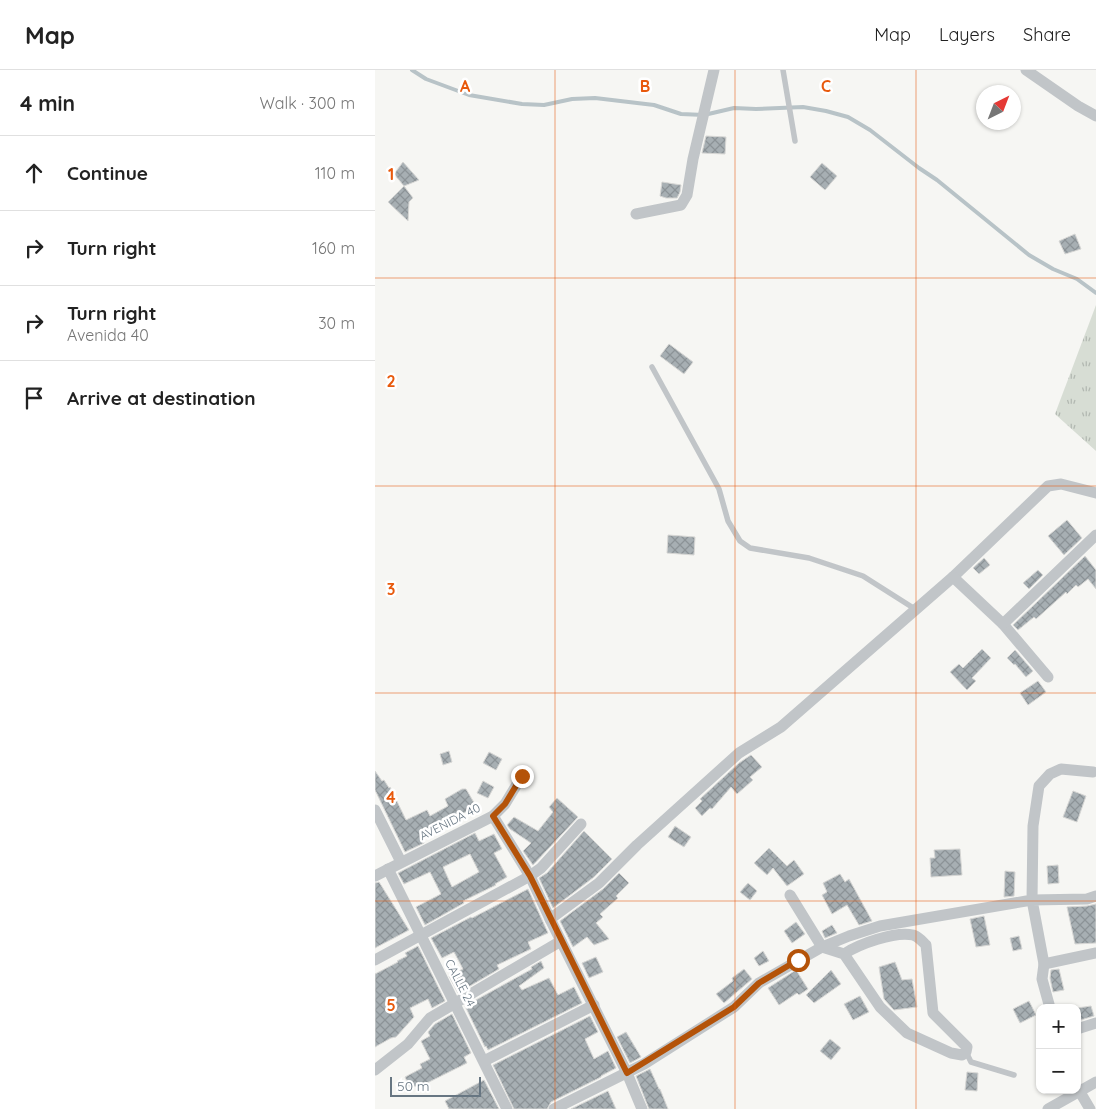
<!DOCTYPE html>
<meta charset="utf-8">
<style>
body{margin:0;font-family:Quicksand,sans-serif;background:#f2f2f2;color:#222}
.controls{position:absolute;right:15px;bottom:15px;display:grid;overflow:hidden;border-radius:10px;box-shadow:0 1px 4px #0004}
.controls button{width:45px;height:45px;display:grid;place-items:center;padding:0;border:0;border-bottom:1px solid #e0e0e0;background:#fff;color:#222;font:25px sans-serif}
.compass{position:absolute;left:601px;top:15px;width:45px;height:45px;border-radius:50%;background:#fff;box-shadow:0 1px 4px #0004;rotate:42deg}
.scale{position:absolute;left:15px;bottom:12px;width:91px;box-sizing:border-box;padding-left:5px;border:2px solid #677682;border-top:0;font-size:14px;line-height:18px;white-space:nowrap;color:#677682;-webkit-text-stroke:4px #fff;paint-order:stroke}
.stop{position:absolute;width:15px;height:15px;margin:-11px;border:4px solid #b45309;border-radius:50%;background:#fff}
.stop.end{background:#b45309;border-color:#fff;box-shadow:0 1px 5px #0008}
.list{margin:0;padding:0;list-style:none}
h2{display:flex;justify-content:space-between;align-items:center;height:65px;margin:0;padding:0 20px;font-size:21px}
h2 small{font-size:16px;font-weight:400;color:#767676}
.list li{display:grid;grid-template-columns:32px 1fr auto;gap:15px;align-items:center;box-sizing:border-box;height:75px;padding:0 20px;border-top:1px solid #e0e0e0}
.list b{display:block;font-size:19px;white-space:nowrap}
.list p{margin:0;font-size:16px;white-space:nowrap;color:#767676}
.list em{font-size:16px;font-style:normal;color:#767676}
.icon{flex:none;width:28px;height:28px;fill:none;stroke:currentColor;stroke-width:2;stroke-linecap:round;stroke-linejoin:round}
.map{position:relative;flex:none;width:721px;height:1039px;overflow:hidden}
header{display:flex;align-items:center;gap:30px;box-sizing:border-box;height:70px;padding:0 25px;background:#fff;border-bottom:1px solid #e0e0e0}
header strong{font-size:24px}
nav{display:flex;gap:28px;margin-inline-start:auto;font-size:18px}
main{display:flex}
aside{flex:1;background:#fff}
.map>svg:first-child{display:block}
</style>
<header>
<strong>Map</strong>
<nav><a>Map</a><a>Layers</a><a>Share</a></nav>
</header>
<main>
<aside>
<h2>4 min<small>Walk · 300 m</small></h2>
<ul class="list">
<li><svg class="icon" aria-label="ahead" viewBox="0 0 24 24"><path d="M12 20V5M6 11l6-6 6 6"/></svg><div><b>Continue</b></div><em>110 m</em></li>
<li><svg class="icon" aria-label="right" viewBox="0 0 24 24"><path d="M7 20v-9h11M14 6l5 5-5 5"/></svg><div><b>Turn right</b></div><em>160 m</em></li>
<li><svg class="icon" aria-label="right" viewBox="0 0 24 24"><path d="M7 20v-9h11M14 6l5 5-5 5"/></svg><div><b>Turn right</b><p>Avenida 40</p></div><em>30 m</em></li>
<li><svg class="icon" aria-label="arrive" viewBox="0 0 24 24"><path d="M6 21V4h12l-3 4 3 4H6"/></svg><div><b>Arrive at destination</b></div></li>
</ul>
</aside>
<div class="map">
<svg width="721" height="1039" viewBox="0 0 721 1039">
<defs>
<pattern id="grass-tufts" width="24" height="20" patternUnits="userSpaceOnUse" patternTransform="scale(1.25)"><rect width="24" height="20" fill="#d7ddd4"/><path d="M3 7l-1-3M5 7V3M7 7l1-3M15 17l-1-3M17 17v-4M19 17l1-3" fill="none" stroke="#b2b8b1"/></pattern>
<pattern id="building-cross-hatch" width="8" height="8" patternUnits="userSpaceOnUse" patternTransform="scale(1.25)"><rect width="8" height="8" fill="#a7afb3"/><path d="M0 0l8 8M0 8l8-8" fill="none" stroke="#8c9397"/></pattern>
</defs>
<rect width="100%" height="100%" fill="#f6f6f3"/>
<path fill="url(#grass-tufts)" d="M721,235v146l-41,-37z"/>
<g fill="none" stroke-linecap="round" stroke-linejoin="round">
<path stroke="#b8c3c7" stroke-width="4" d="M37,0l14,9 43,16 53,9 22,1 28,-6 23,-1 59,7 27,9 23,1 30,-7 22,1 47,-2 23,4 22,6 22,13 49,38 18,12 92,75 24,14 24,10 19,14"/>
</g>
<g fill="url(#building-cross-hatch)" stroke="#d7d7d5" fill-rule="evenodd">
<path d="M331,66l20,1 -1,17 -23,-1z"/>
<path d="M28,92l16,18 -15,6 -10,-12z"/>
<path d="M447,93l15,13 -12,14 -15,-13z"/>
<path d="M287,112l19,3 -1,7 -3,6h-11l-6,-2z"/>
<path d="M29,116l9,12 -4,4 -1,19 -20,-19z"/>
<path d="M700,164l6,15 -16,5 -6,-13z"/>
<path d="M294,274l24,18 -9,12 -24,-18z"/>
<path d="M692,450l15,18 -18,17 -16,-19z"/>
<path d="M293,465l27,2 -1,18 -27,-2z"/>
<path d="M710,486l11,14v19l-8,-10 -10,8 -2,-2 -9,9 -1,-2 -30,27 -2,-2 -16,13 -5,-5z"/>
<path d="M609,488l6,7 -11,9 -6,-6z"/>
<path d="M663,500l5,5 -14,14 -6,-6z"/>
<path d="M607,579l9,9 -19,20 4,3 -9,9 -17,-18 9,-8 4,4z"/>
<path d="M640,580l18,21 -7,6 -11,-13 -1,1 -7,-7z"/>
<path d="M663,611l8,11 -18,13 -8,-12z"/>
<path d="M74,681l3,11 -9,3 -3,-11z"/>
<path d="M114,682l13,7 -6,11 -13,-7z"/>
<path d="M376,685l11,12 -12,10 3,3 -16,14 -6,-7 -19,22 -2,-1 -8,8 -7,-8 7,-7 -2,-2 39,-36z"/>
<path d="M0,701l7,10 2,-1 5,8 1,-1 16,33 21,-10 3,6 18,-10 -3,-7 17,-10h4l10,17 -54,32 2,5 -19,9 -30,-62z"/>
<path d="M108,711l11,6 -6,11 -11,-5z"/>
<path d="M698,721l13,5 -9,26 -14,-5z"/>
<path d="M182,728l21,19 -45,48 -10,-14 8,-8 -21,-14 -3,-4 7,-8 24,14 15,-19 -4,-5z"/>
<path d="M300,756l16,11 -7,10 -16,-10z"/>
<path d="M209,761l28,28 -18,18 -41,31 -14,-30 8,-5z"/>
<path d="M100,763l4,8 15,-7 8,15 -8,4 13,24 -12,7 1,1 -33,16 1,2 -39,22 -9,-18 25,-13 -11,-22 -26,12 -6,-11zM95,784l9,18 -27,15 -9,-20z"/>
<path d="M394,778l18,18 7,-6 10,14 -17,12 -14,-18 -6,7 -13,-12z"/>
<path d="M585,779l2,26 -31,2 -1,-19h5l-1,-8z"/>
<path d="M683,795l1,18 -11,1 -1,-18z"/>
<path d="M630,801l10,1 -1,24 -10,1z"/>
<path d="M244,803l10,10 -13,13 2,2 -18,16 3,3 -7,6 13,16 -15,6 -7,-8 -14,10 -13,-26 43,-32z"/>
<path d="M465,804l5,8 4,-3 23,42 -13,4 -12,-20 -15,9 -10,-19 5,-3 -4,-9z"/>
<path d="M4,812l30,48 -34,18v-65z"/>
<path d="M373,813l9,8 -7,9 -10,-8z"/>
<path d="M153,819l20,44 -20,9 3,7 -34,16 2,4 -41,24 -9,-17 14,-7 -9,-17 -12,6 -11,-20 40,-21 1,1z"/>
<path d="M721,834v39l-21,1 -8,-37 20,-1z"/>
<path d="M609,846l6,29 -14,2 -6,-28z"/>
<path d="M421,852l9,12 -13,9 -8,-12z"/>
<path d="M457,855l5,8 -12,5 -3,-7z"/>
<path d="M644,866l3,13 -9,2 -3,-13z"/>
<path d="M43,876l27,55 -13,7 -4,-9 -18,9 4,9 -18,20 -5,1 -16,9v-73l23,-12 -1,-1 10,-5 -2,-3z"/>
<path d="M388,881l6,10 -10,5 -5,-8z"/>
<path d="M221,887l7,15 -14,6 -7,-15z"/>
<path d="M166,891l3,7 -25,18 3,4 27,-12 9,17 16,-8 8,16 -94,47 -2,-4 -1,1 -20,-41 67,-37 -1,-2z"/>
<path d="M520,892l7,18 10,-1 5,28 -23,3 -10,-11 -5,-32z"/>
<path d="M369,899l8,10 -28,24 -8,-9 17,-13 -1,-3z"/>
<path d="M684,899l5,21 -11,2 -3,-14 1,-8z"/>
<path d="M421,900l12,19 -9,6 -2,-2 -18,12 -11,-17z"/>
<path d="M456,900l10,14 -27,19 -8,-8z"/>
<path d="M485,926l9,16 -16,8 -9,-16z"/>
<path d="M654,931l7,14 -16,8 -7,-14z"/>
<path d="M716,936l3,10 -17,5v-13z"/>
<path d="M77,944l19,39 -7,4 3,6 -38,19 -19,6 -5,-11 17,-9 -2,-4 10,-5 -9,-18 9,-5 -2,-4 7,-8z"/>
<path d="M215,946l8,16 -13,7 9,20 14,-8 8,17 -15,8v1l-50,25 -4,7h-33l-21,-44z"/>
<path d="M251,962l15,25 -11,6 -13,-26z"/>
<path d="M455,969l11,9 -10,12 -11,-9z"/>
<path d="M275,999l9,20h1l8,20h-19l-13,-33z"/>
<path d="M592,1002l11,1 -1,18 -12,-1z"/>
<path d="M109,1010l15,29h-50l-4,-8z"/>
<path d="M233,1021l8,18h-45z"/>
</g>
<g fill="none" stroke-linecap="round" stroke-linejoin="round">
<g stroke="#c1c5c8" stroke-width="5.5">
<path d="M408,0l12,71"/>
<path d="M277,297l67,122 9,32 12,20 10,7 59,10 54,18 52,33"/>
<path d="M591,982l5,10 43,13"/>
</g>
<g stroke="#c1c5c8" stroke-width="11">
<path d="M651,0l52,36 18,10"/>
<path d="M261,144l45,-9 6,-10 6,-36 21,-89"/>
<path d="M578,507l95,-91 13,-2 35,9"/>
<path d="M628,554l45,53"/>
<path d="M0,740l26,52"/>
<path d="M118,746l37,60 20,43 77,154 15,36"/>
<path d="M13,799l119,240"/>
<path d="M0,806l118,-60 12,-12 17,-28"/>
<path d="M415,825l32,52 22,7 36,53 27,26 44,20 11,2 4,-3 1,-5 -34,-34 -7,-68c-4,-4 -7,-8 -13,-10 -18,-4 -54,9 -69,19"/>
<path d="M175,849l49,-36 38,-38 102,-92 42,-26 172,-150 50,47 93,-89"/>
<path d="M0,890l155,-84 11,-8 40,-44"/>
<path d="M669,894l52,-11"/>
<path d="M675,938l-8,-29 2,-15 -12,-64 55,-1 9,-3"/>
<path d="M702,959l19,-6"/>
<path d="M109,991l110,-56"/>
<path d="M0,1000l33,-26 22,-26 131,-77"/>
<path d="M702,1017l13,22"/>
<path d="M179,1039l90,-45 90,-57 25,-24 63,-36 27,-11 31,-10 152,-26 1,-74 6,-40 11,-12 11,-5 32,3"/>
<path d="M673,1039l48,-27"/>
</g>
</g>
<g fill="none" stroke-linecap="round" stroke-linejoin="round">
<path stroke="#b45309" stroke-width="6" d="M147,706l-17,28 -12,12 37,60 97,197 107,-66 25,-24 39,-23"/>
</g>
<path fill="none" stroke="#e8590c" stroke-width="1" stroke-opacity="0.55" d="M180,0v1039M360,0v1039M541,0v1039M0,208h721M0,416h721M0,623h721M0,831h721"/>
<g text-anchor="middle" stroke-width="5" stroke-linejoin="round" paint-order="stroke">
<g font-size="12" fill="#677682" stroke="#fff">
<text transform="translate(75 752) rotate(-27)" y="4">AVENIDA 40</text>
<text transform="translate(85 913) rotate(63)" y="4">CALLE 24</text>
</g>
</g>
<g font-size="16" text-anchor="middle" font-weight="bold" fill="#e8590c" stroke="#fff" stroke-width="5" stroke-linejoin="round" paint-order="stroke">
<text x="90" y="22">A</text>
<text x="270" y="22">B</text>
<text x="451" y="22">C</text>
<text x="16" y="110">1</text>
<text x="16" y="317">2</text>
<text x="16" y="525">3</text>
<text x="16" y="733">4</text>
<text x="16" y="941">5</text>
</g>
</svg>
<div class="controls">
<button>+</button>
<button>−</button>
</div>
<svg class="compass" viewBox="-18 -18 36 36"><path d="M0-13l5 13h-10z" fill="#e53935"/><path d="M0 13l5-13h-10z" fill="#767676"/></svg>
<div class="scale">50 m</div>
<div class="stop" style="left:423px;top:890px"></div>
<div class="stop end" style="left:147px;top:706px"></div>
</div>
</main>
